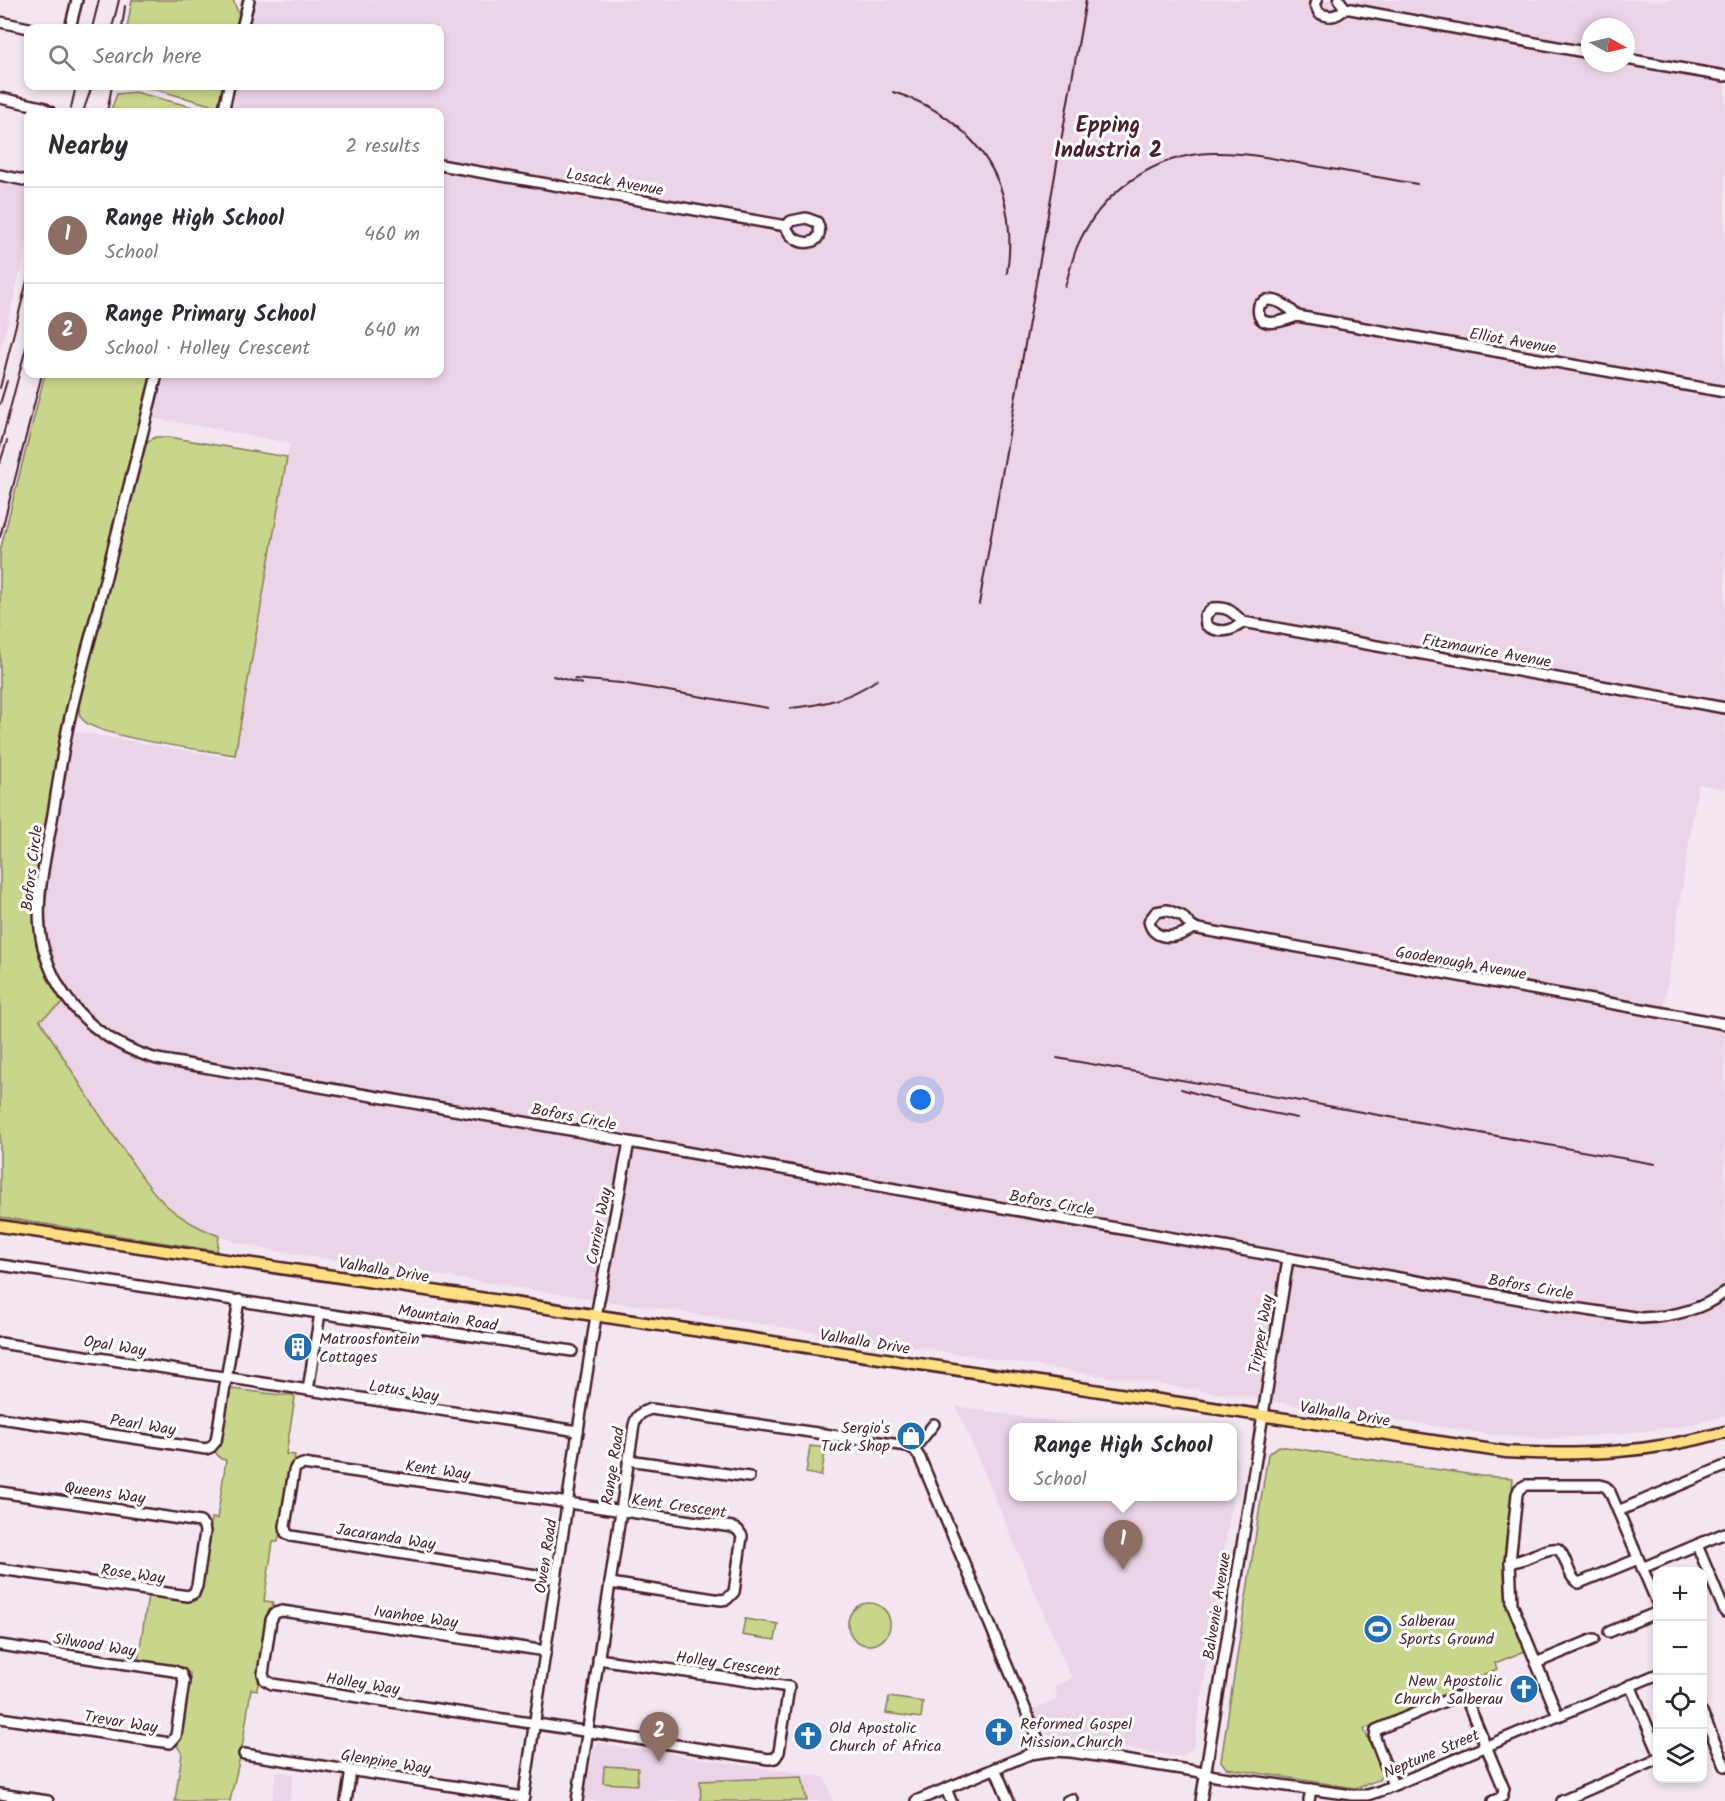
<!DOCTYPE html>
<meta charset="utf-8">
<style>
body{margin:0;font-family:Kalam,sans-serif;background:#f7f7f7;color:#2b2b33}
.controls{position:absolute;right:18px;bottom:18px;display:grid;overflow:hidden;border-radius:12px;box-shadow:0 3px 9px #0003}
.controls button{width:54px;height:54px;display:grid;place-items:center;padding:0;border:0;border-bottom:2px solid #e1e1e2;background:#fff;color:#2b2b33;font:30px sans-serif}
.compass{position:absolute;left:1581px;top:18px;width:54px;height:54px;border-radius:50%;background:#fff;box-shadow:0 3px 9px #0003;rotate:98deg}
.you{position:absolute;left:921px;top:1100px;width:21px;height:21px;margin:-15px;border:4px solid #fff;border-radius:50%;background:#1a73e8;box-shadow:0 0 0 9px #1a73e833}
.badge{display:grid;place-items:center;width:39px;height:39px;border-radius:50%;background:#7c3aed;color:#fff;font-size:20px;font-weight:700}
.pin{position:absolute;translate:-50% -50px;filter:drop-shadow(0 2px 3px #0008)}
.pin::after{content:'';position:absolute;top:32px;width:21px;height:18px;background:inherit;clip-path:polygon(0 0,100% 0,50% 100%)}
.popup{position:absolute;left:1009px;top:1423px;width:228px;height:78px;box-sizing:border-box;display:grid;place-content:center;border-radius:12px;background:#fff;filter:drop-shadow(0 2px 4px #0005);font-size:20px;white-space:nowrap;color:#7c7c81}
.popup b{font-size:22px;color:#2b2b33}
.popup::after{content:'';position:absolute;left:50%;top:100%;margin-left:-12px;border:12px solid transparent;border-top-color:#fff}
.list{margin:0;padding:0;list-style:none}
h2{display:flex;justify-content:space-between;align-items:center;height:78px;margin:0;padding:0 24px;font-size:26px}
h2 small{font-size:20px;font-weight:400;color:#7c7c81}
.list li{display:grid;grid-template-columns:39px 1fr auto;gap:18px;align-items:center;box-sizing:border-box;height:96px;padding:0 24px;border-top:2px solid #e1e1e2}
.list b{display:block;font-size:22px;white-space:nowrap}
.list p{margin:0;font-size:20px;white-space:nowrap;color:#7c7c81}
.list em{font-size:20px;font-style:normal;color:#7c7c81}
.icon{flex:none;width:33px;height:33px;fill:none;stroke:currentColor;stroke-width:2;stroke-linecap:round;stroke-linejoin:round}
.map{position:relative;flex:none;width:1725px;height:1801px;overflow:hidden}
.search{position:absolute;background:#fff;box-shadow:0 3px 9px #0003;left:24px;top:24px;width:420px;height:66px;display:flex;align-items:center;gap:15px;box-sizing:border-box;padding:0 21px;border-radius:12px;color:#7c7c81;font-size:22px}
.panel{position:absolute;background:#fff;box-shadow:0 3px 9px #0003;left:24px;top:108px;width:420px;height:270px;border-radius:12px}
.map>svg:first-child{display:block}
</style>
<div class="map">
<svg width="1725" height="1801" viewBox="0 0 1725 1801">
<rect width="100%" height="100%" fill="#f3e6f1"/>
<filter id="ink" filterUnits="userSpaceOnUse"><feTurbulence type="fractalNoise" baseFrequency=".0167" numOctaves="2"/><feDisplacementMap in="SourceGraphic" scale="12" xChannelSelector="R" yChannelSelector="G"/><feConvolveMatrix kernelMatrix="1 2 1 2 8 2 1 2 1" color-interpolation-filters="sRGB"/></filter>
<g filter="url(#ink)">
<g fill="#ebd4e7" fill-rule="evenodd">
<path d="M253,0h1472v789l-27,-5 -35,229 62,11v392l-47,11 -50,6 -84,6 -56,-5 -1225,-185 -28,-7 -29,-11 -24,-14 -21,-17 -50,-67 -71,-113 27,-21 -10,-17 -17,-62 27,-190 167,29 56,-316 -137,-25 11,-44h276v-262h-214l7,-26h207v-58h-194zM1590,27h36v36h-36z"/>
<path d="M0,182l28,7v53l-28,110z"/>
<path d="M956,1406l133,21 -75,1v68h218l1,-41 5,7 -44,284 -12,11 -132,-21 -7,-6 -9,-21 24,-10 -4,-12 17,-9z"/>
<path d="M598,1743l226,34 9,24h-248l8,-53z"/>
<path d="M276,1771l18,3 -5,27h-17z"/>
</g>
<g fill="#c7d68a" stroke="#887a5a" stroke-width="1.5">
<path d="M132,0h101l6,15 -3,13h-109z"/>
<path d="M143,86h80l-5,21z"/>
<path d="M135,92l65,17 3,3h-93l7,-18z"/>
<path d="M45,374h107l-92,369 -24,153c-4,37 6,75 28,106l-24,18c28,44 54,89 85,132 11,16 22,34 36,48 15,16 38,28 58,36l-2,15 -217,-34v-666z"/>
<path d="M156,437h13l118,20 -52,298c-30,-5 -133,-17 -151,-34 -6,-5 -5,-11 -5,-17l62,-249 7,-14z"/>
<path d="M232,1389l49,6h11l3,2 -9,57 9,1 -1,5 -4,5 -12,77h-5l-9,59 9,1 -1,7 -4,6 -11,75 -6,-1 -9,59 -12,53h-55l7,-48 -5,-7 4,-8 9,-64 -6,-6 -46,-7 10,-66 45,7 7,-5 12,-79 5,1 9,-59 -5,-1 -6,-7 4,-8 8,-53z"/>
<path d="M810,1446l16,2 -5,28 -15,-3z"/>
<path d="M1279,1446l202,30 32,2 -9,94 2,35 19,44 -30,12 2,6 -49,20v4l-84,36 18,44 -3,7 -24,8 -129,-20 -5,-7 47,-307z"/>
<circle cx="869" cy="1624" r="21"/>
<path d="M745,1619l33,5 -3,16 -33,-5z"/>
<path d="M889,1697l34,5 -2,16 -35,-5z"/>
<path d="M604,1766l34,2 -1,17 -34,-2z"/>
<path d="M802,1777l5,24h-106l-1,-20z"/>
</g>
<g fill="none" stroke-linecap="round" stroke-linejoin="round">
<g stroke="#4a1f2b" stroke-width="14">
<g id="minor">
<path d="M1317,0l-2,4 4,9c10,5 19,4 26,-5l-6,-8"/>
<path d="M1345,8l245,45"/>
<path d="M0,22l29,6"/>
<path d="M70,28l7,-28"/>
<path d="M242,28l7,-28"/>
<path d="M1626,59l99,17"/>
<path d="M0,98l42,9 8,5"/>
<path d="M223,112l6,-26"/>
<path d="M440,165l346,61"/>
<path d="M0,175l28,6"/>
<path d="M806,218l11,4c12,25 -24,28 -31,4l5,-5z"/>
<path d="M1267,300c12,-1 22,7 30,16 -13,5 -43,16 -38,-11z"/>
<path d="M1297,316l428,76"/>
<path d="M157,374c-19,79 -40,158 -60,238 -10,39 -22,79 -30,119 -6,29 -10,60 -15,89 -7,41 -19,86 -9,127 15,57 58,96 114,112l419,72 53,11 924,163 88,13c29,-1 61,-8 84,-26"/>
<path d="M1213,608c14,-2 20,4 30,14 -11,10 -25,12 -37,3l-1,-9z"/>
<path d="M1243,622l482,86"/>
<path d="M1167,910l15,6 11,12c-14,10 -40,15 -44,-7l7,-9z"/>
<path d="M1193,928l532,96"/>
<path d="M0,1265l572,86"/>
<path d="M0,1343l578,88"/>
<path d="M308,1390l12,-77"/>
<path d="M0,1418l206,31 5,-2 5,-6 23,-141"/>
<path d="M914,1449l20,-25"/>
<path d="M628,1460l121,17"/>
<path d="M0,1492l193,29 7,1 4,4 1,6 -8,54 -3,7 -6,3 -188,-27"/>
<path d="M1618,1511l107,-45"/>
<path d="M1697,1545l28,67"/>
<path d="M1510,1562c17,0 32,-15 48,-13 10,8 9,29 21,34l59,-24"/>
<path d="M1642,1568l83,-35"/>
<path d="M556,1578l-265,-42 -5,-3 -1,-7 9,-55 2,-4 7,-3 429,63 6,3 4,6 -8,56 -7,7 -6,1 -111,-17"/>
<path d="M1609,1632l49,-20"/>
<path d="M0,1645l174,26 7,3 3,7 -8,55 -6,7 -170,-25"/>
<path d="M546,1651l-264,-40 -7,2 -4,7 -8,54 2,6 7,4 497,75 6,-1 4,-6 10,-65 -191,-28"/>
<path d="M1536,1663l58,-24"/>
<path d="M1630,1685l28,66"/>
<path d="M1702,1712l23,54"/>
<path d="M1558,1716l-46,-112 -2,-42 7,-68 2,-5 7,-4h74l6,2 4,5 48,113"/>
<path d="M244,1754l280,43"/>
<path d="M995,1768l14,33"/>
<path d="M1393,1785l-18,-47 1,-8 78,-33h7l6,4 37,88 -2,8 -9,4"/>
<path d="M946,1789l5,12"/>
<path d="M0,1794l48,7"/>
<path d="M346,1801l5,-30"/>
<path d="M523,1801l55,-370 18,-115 33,-174"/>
<path d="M577,1801l57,-376c2,-9 8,-14 17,-16l256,37 7,3 6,9 123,293"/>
<path d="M916,1801l114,-47 22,-3 19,1 124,19 20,5 137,19h16l12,-4 278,-117"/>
<path d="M1067,1801l5,-2"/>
<path d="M1201,1801l87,-542"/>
<path d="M1309,1801l2,-12"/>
<path d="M1562,1801l90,-39 6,-5"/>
</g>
</g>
<g stroke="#4a1f2b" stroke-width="15">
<path id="major" d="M0,1226l1506,226c76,4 145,1 219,-20"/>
</g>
<use href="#minor" stroke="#fff" stroke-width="9"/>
<use href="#major" stroke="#fedf80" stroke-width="10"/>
<g stroke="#4a1f2b" stroke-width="2">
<path d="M92,28l7,-28"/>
<path d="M112,28l7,-28"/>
<path d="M122,28l3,-22"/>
<path d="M893,92c65,20 112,69 116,139 1,14 0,28 -2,42"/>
<path d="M70,112l6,-26"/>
<path d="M83,112l9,-26"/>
<path d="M107,112l5,-26"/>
<path d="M1065,287c4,-14 7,-27 12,-40 23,-54 77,-93 136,-94 32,-1 64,6 95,12 37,6 73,13 109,19"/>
<path d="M0,388l28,-111"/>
<path d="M0,404l7,-23"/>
<path d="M0,447l28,-107"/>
<path d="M0,463l7,-22"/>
<path d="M0,537l42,-163"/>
<path d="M979,604l107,-604"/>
<path d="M553,676l29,8"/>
<path d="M574,679l47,4 147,25"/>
<path d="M791,708c33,-3 60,-10 87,-29"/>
<path d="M1057,1058l598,106"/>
<path d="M1181,1089l65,19 51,10"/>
</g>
</g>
</g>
<defs>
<g id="building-disc" transform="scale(1.5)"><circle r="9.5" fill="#1f6fb2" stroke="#fff"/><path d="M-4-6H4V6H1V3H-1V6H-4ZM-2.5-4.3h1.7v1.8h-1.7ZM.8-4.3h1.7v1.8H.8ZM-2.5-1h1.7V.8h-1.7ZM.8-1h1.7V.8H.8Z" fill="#fff"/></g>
<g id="shop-disc" transform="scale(1.5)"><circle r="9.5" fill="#1f6fb2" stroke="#fff"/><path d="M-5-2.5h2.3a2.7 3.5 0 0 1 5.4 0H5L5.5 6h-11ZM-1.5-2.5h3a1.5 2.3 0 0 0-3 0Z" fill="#fff"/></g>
<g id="stadium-disc" transform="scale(1.5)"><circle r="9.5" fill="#1f6fb2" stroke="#fff"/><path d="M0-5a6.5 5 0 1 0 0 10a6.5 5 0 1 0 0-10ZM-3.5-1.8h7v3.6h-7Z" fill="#fff"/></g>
<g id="church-disc" transform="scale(1.5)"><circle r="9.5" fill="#1f6fb2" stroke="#fff"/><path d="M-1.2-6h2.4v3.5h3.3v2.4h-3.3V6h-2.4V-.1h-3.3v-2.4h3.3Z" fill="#fff"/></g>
</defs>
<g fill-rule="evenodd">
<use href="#building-disc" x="298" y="1347"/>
<use href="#shop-disc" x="911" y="1436"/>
<use href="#stadium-disc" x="1378" y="1629"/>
<use href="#church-disc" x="1524" y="1689"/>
<use href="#church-disc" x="999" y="1732"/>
<use href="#church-disc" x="808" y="1736"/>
</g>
<g text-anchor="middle" stroke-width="6" stroke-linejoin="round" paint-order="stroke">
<g font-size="16" fill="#4a1f2b" stroke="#fff">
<text transform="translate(615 181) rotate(10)" y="6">Losack Avenue</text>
<text transform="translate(1513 340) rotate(10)" y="6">Elliot Avenue</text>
<text transform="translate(1487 650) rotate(10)" y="6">Fitzmaurice Avenue</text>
<text transform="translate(31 868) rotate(-83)" y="6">Bofors Circle</text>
<text transform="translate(1461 962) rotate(10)" y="6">Goodenough Avenue</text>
<text transform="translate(574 1116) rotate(11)" y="6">Bofors Circle</text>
<text transform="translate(1052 1202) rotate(10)" y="6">Bofors Circle</text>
<text transform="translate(598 1226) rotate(-79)" y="6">Carrier Way</text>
<text transform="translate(384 1269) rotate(9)" y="6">Valhalla Drive</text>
<text transform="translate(1531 1286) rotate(10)" y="6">Bofors Circle</text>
<text transform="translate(448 1317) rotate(9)" y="6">Mountain Road</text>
<text transform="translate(1260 1334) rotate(-80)" y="6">Tripper Way</text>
<text transform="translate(865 1341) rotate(9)" y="6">Valhalla Drive</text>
<text transform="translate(115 1345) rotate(9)" y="6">Opal Way</text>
<text transform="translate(404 1390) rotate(9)" y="6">Lotus Way</text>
<text transform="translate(1345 1413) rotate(9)" y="6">Valhalla Drive</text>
<text transform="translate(143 1424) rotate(9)" y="6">Pearl Way</text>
<text transform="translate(612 1466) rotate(-81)" y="6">Range Road</text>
<text transform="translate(438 1469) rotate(8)" y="6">Kent Way</text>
<text transform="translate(105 1492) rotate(8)" y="6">Queens Way</text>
<text transform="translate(679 1505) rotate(8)" y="6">Kent Crescent</text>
<text transform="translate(386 1536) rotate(9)" y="6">Jacaranda Way</text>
<text transform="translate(545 1556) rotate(-81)" y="6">Owen Road</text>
<text transform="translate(133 1573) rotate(8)" y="6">Rose Way</text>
<text transform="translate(1216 1606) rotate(-81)" y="6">Balvenie Avenue</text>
<text transform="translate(416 1616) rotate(8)" y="6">Ivanhoe Way</text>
<text transform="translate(95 1644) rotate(9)" y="6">Silwood Way</text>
<text transform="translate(728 1663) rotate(8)" y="6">Holley Crescent</text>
<text transform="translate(363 1683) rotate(9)" y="6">Holley Way</text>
<text transform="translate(121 1721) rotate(9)" y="6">Trevor Way</text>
<text transform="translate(1431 1753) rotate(-23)" y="6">Neptune Street</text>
<text transform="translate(386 1761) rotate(9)" y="6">Glenpine Way</text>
</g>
<g font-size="16" fill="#4a1f2b" stroke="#fff" text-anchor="start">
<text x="319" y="1344">Matroosfontein<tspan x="319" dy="18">Cottages</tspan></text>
<text x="890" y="1433" text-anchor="end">Sergio's<tspan x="890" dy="18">Tuck Shop</tspan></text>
<text x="1399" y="1626">Salberau<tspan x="1399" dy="18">Sports Ground</tspan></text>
<text x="1503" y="1686" text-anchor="end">New Apostolic<tspan x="1503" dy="18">Church Salberau</tspan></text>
<text x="1020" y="1729">Reformed Gospel<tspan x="1020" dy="18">Mission Church</tspan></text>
<text x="829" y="1733">Old Apostolic<tspan x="829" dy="18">Church of Africa</tspan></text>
</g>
<g font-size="22" font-weight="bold" fill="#4a1f2b" stroke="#fff">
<text x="1108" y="132">Epping<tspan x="1108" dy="25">Industria 2</tspan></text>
</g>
</g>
</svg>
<div class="controls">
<button>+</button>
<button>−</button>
<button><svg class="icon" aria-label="locate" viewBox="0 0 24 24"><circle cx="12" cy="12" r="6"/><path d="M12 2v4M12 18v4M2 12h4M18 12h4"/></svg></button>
<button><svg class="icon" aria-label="layers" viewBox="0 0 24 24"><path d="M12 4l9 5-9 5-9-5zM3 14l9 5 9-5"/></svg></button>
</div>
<svg class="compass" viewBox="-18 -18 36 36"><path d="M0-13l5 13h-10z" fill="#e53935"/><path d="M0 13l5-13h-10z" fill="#7c7c81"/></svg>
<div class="you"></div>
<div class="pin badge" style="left:1123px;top:1570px;background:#8d6e63">1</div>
<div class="popup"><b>Range High School</b>School</div>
<div class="pin badge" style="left:659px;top:1762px;background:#8d6e63">2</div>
<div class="search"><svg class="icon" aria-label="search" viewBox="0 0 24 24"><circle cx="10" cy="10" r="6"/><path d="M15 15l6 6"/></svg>Search here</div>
<section class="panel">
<h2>Nearby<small>2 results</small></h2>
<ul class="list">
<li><span class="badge" style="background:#8d6e63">1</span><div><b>Range High School</b><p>School</p></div><em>460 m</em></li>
<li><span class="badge" style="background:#8d6e63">2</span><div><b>Range Primary School</b><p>School · Holley Crescent</p></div><em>640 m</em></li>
</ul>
</section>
</div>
